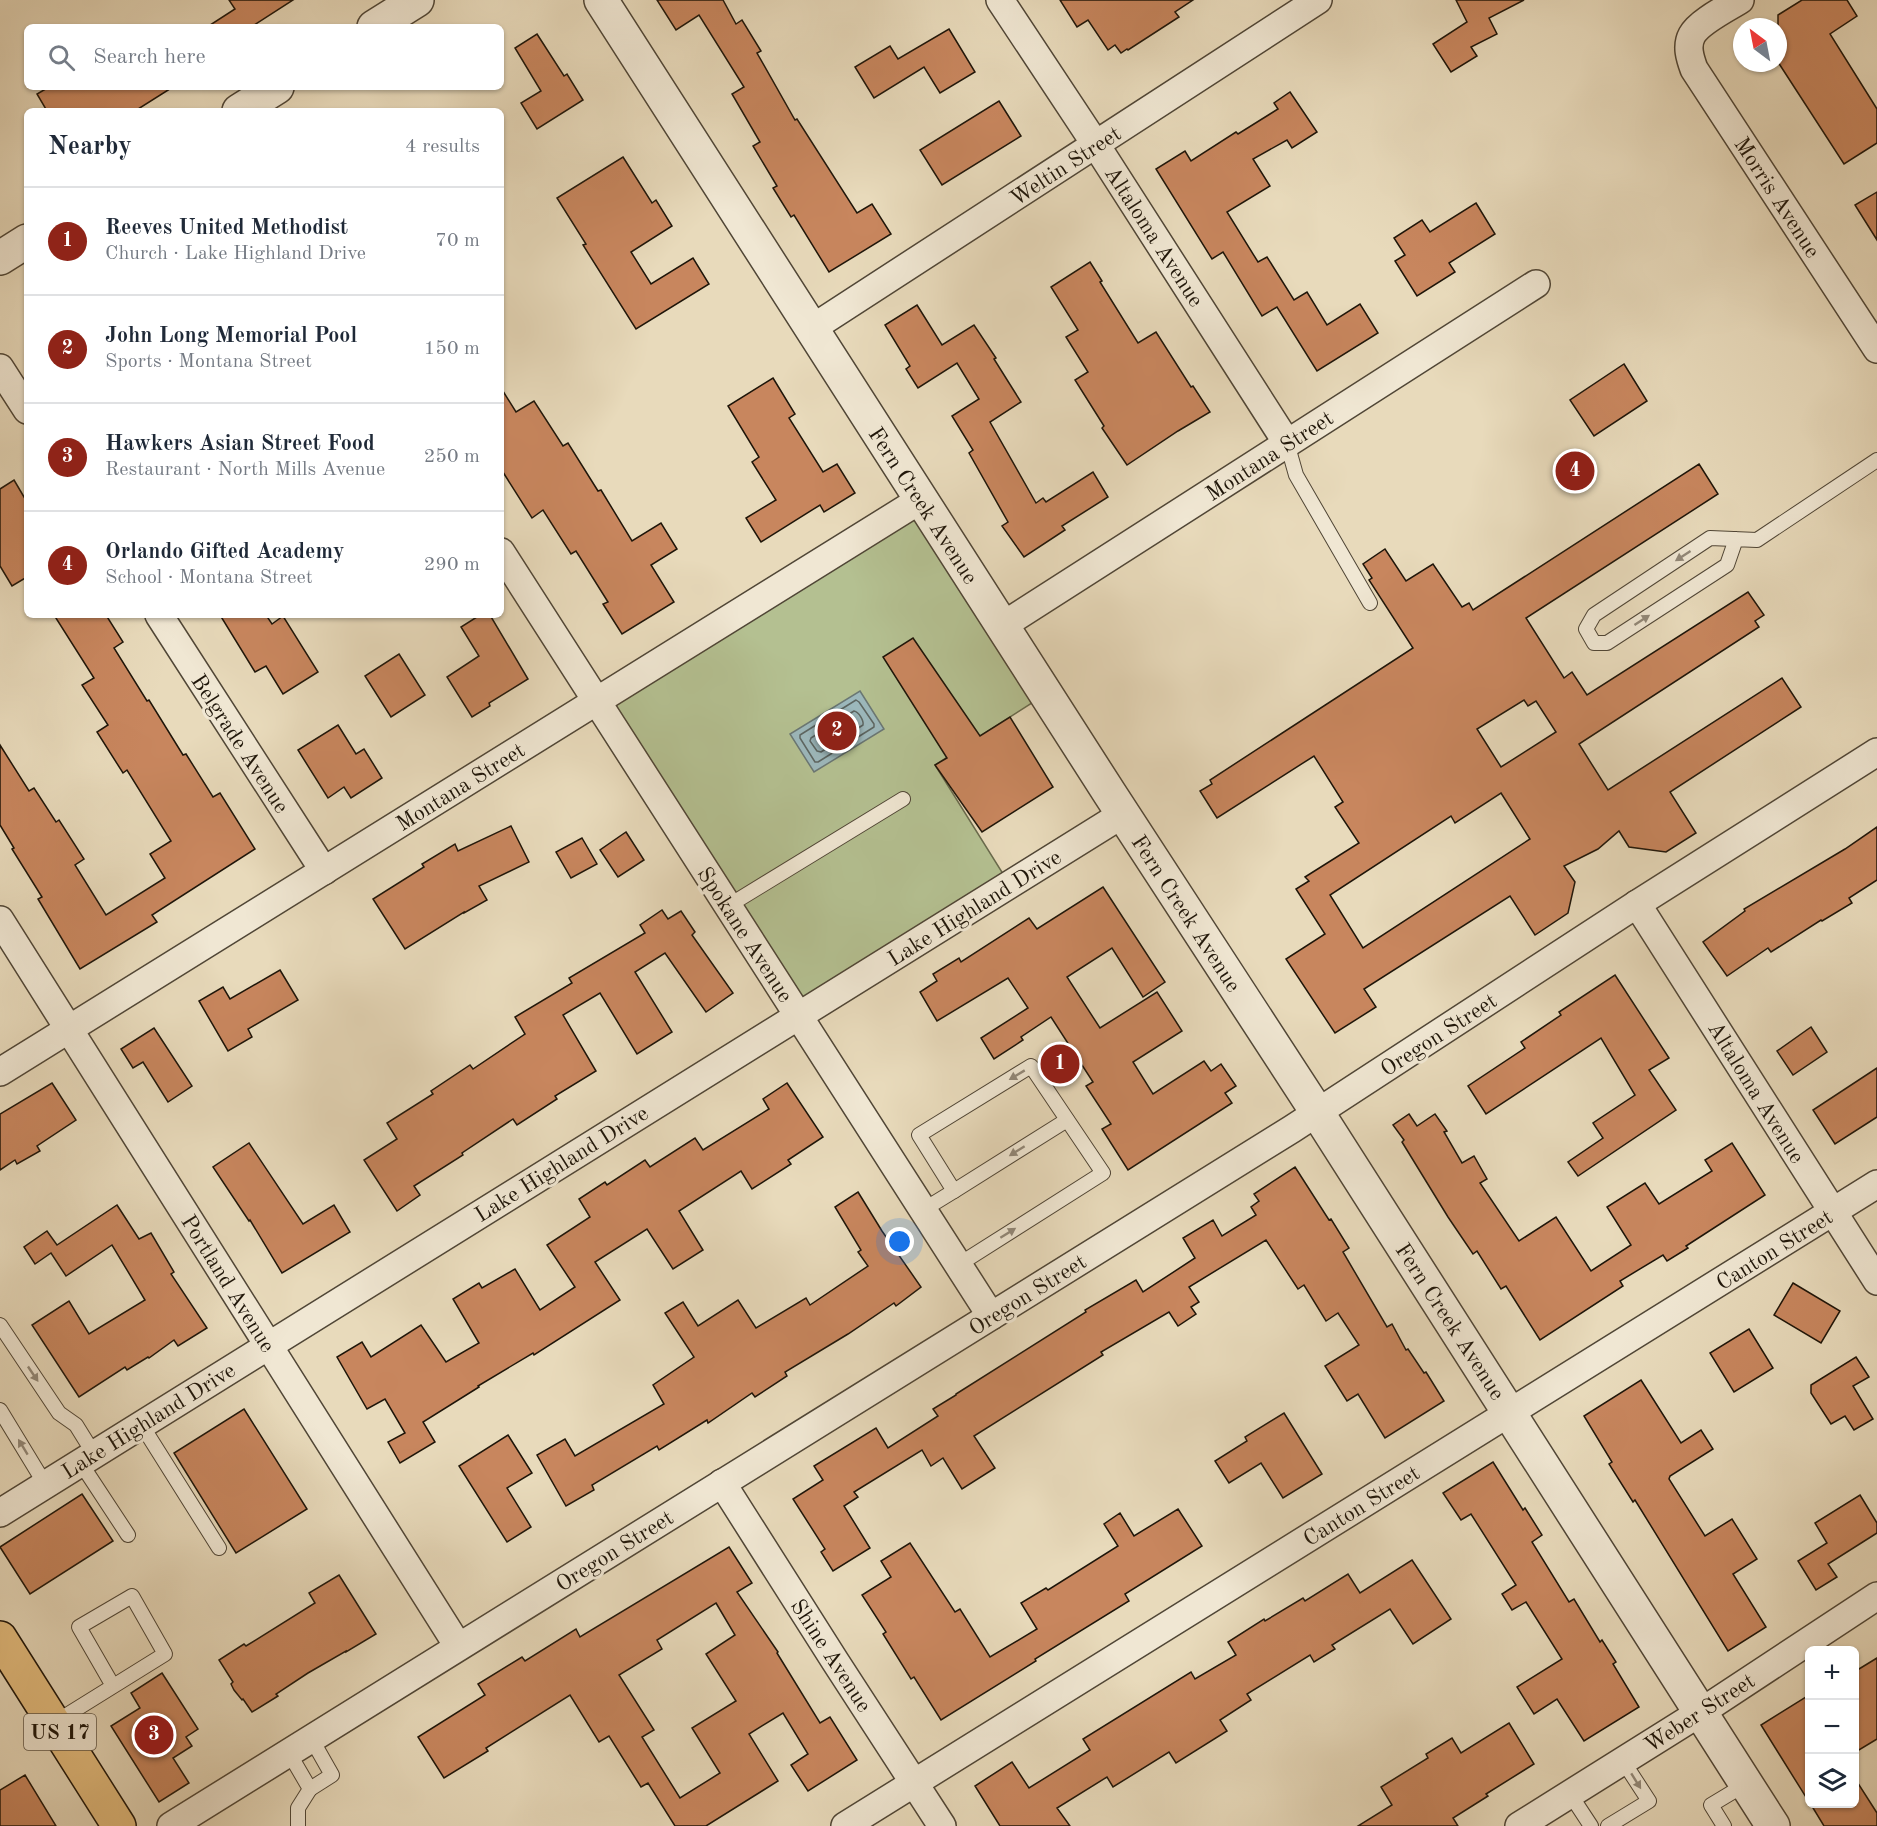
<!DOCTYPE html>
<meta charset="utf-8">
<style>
body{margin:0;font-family:"Old Standard TT",serif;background:#f2f2f3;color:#1f2937}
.controls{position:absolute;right:18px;bottom:18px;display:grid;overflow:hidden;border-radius:9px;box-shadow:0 2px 4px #0004}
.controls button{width:54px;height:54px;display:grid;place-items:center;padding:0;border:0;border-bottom:2px solid #e0e1e3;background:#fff;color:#1f2937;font:30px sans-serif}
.compass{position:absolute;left:1733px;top:18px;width:54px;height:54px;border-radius:50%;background:#fff;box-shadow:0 2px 4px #0004;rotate:328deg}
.you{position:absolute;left:900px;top:1242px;width:21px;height:21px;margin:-15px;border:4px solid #fff;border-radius:50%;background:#1a73e8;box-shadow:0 0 0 9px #1a73e833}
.badge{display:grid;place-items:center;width:39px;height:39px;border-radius:50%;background:#8f2418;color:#fff;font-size:20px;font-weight:700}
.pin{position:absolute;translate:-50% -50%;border:3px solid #fff;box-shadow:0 2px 6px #0006}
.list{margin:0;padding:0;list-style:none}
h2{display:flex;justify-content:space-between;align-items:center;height:78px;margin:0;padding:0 24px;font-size:26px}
h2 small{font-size:20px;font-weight:400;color:#747a83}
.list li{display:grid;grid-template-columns:39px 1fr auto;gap:18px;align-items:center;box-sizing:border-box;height:108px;padding:0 24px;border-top:2px solid #e0e1e3}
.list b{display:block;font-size:22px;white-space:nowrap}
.list p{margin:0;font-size:20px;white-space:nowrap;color:#747a83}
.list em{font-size:20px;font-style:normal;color:#747a83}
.icon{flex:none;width:33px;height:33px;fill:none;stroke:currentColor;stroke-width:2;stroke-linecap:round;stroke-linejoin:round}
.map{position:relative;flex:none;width:1877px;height:1826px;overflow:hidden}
.search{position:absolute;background:#fff;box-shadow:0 2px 4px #0004;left:24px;top:24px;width:480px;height:66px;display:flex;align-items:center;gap:15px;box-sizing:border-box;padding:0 21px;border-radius:9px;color:#747a83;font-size:22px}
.panel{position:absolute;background:#fff;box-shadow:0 2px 4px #0004;left:24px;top:108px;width:480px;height:510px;border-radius:9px}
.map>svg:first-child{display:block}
</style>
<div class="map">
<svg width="1877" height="1826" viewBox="0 0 1877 1826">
<rect width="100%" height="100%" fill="#e8dabb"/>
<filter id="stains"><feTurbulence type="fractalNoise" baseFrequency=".00333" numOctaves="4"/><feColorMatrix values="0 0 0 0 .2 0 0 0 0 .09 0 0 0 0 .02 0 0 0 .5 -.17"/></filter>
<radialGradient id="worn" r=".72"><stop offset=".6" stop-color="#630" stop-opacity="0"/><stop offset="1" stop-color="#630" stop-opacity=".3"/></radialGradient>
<path fill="#b4c091" stroke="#696a4d" stroke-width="1.5" d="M920,500l126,194 -111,71 75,120 -211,131 -203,-315z"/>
<path fill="#9cb8bc" stroke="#6a7774" stroke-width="1.5" d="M860,691l24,38 -70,43 -24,-38z"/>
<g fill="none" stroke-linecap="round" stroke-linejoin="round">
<g stroke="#5d6662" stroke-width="1.5">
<path d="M856,700l3,2 15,22v3l-56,35h-3l-15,-24v-3z"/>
<path d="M854,711c5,1 10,10 9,14l-42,27 -4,-1 -7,-10 1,-3z"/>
</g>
</g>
<g fill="#c8865e" stroke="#1e1509" stroke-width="1.5" fill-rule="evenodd">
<path d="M229,0h64l-42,27h-44l28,-18z"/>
<path d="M657,0h66l13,24 6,-4 19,31 -4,2 38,67 2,-1 60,94 15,-9 19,30 -62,38 -35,-57 -3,2 -18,-29 4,-2 -24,-40 7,-4 -28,-48 12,-7 -45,-72 -23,15z"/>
<path d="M1060,0h133l-18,12 4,5 -51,33 -1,-1 -6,4 -6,-8 -7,5 -20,-30 -11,7z"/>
<path d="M1456,0h68l-35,18 8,16 -26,13 6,9 -26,16 -18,-28 34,-22z"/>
<path d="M1802,0h45l10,16 -27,18 47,75v34l-33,21 -66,-102v-47z"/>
<path d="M949,29l26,43 -35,21 -16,-26 -50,31 -19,-31 35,-21 8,13z"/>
<path d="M537,34l27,42 3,-2 16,26 -46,29 -16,-26 20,-12 -26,-43z"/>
<path d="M49,87h124l-38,24h-88l-10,-17z"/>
<path d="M1290,92l27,40 -25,16 -5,-8 -34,19 17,27 -43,26 31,50 9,-5 27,43 13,-8 20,33 33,-21 18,29 -61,38 -40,-64 -15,9 -39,-64 -11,7 -56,-90 29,-18 6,10 45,-29 2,2 40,-25 -4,-6z"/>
<path d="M999,101l22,35 -79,49 -22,-35z"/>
<path d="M623,157l29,46 4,-3 16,26 -41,26 20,32 42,-26 16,26 -73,45 -53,-84 3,-1 -29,-46z"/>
<path d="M1877,192v48l-22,-35z"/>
<path d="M1476,203l19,31 -46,29 6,9 -38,24 -22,-35 10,-6 -11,-17 28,-18 8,12z"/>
<path d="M1090,262l12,19 -2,1 38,61 18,-11 35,55 2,-1 17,26 -32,19 -51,34 -25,-37 2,-2 -29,-46 13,-8 -22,-35 12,-7 -27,-43z"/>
<path d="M917,305l25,40 32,-20 22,33 -2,1 27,43 -31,20 46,81 7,-5 3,4 47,-30 15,25 -46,29 3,4 -41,27 -22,-31 6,-4 -39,-69 4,-3 -21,-34 27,-17 -22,-36 -39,25 -12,-19 4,-3 -25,-41z"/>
<path d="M1624,364l23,37 -53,35 -24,-36z"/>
<path d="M773,378l22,36 -6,4 34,54 14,-8 18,29 -31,19 -4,-7 -59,37 -15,-24 30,-18 -24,-38 7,-5 -31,-51z"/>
<path d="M501,388l15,24 18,-11 29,45 5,-3 30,48 3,-1 31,51 29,-18 16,26 -26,16 23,37 -52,32 -19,-30 5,-2 -32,-51 -5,3 -28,-44 -11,8 -31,-49z"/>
<path d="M1699,464l19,30 -192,124 38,60 8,-6 15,23 161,-103 16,23 -9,6 4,6 -180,117 29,46 174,-112 19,29 -131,85 26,41 -30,19 -37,-5 -10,-16 -21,18 -34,17 11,16 -7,31 -33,22 -25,-39 -146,93 12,18 -41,26 -49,-74 39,-25 -29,-45 13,-8 -4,-4 54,-34 -24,-36 8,-5 -29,-46 -97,62 -17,-27 12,-7 -2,-4 203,-132 -44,-68 3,-2 -9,-14 22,-15 21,32 27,-17 29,43 7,-4 4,7zM1524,700l4,6 8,-5 20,31 -55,35 -24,-38zM1501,793l29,46 -167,109 -33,-53 121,-79 4,7z"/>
<path d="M14,480l13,22v75l-15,9 -12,-20v-77z"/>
<path d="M54,615h52l17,27 -9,6 33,53 2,-1 34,55 3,-1 27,43 7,-4 35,56 -103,66 5,7 -77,47 -42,-70 4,-2 -30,-48 2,-1 -14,-23v-80l29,46 5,-3 22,34 3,-2 25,39 -9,6 31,50 59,-37 -15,-24 21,-13 -44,-71 -4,3 -26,-41 11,-7 -26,-40 12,-7z"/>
<path d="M220,615h46l6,9 11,-8 35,56 -35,22 -17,-28 -11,6z"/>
<path d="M480,615h10l38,64 -39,24 1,3 -18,11 -25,-40 32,-21 -18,-29z"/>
<path d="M913,638l67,98 30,-19 43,70 -71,45 -47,-67 12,-7 -64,-101z"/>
<path d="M399,654l26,41 -34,22 -26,-41z"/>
<path d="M338,725l18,29 8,-5 18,29 -31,20 -7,-11 -16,11 -30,-48z"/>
<path d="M511,826l18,36 -50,24 8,14 -23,13v-1l-59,37 -32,-50 51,-32 -2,-3 33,-20 3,7z"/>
<path d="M1877,827v53l-28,18 3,5 -30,18 -1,-1 -50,32 -3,-4 -41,28 -24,-34 42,-31 -1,-2 101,-60z"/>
<path d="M626,832l18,28 -26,17 -18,-27z"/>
<path d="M582,838l15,26 -26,14 -15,-26z"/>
<path d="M1103,887l62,95 -22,15 -31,-49 -45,29 33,51 57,-36 25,39 -49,31 20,32 51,-33 7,10 10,-7 15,22 -11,7 7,10 -104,67 -26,-41 9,-5 -25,-38 7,-4 -42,-65 -30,20 2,3 -29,19 -13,-21 47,-30 -20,-30 -71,43 -17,-29 17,-11 -4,-7 26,-16 2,4 68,-44 8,11z"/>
<path d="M662,910l6,9 13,-8 14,21 -3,3 41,58 -27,19 -41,-59 -30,19 37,60 -35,22 -37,-61 -37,22 33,56 -41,25 2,3 -40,26 -4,-6 -51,34 1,2 -49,31 6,9 -23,16 -33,-51 33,-21 -10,-16 46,-29 -2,-3 39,-26 3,4 52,-35 -10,-17 57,-34 -3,-5 76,-45 -5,-8z"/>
<path d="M280,970l18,30 -50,29 4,8 -24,14 -29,-50 24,-14 7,12z"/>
<path d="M1615,975l54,83 -20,12 27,40 -98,66 -10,-14 35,-24 -10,-15 42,-28 -34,-57 -115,76 -18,-28 57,-38 -4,-6 40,-27 -2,-3z"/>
<path d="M1811,1027l16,25 -34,23 -16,-24z"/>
<path d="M154,1028l38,58 -24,16 -25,-40 -10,6 -12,-19z"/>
<path d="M1877,1068v49l-42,27 -22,-34z"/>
<path d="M52,1083l24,37 -39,26 3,5 -23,13 -2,-4 -15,10v-56z"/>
<path d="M787,1083l36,54 -35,23 3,4 -39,25 -11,-18 -62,40 24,39 -30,19 -26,-40 -52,33 25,38 -86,55 -1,-2 -55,33 1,1 -56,35 12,20 -35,21 -12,-21 17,-9 -20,-34 -18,10 -30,-52 25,-15 9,15 50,-32 25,37 33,-19 -26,-44 26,-16 3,5 33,-19 25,41 35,-23 -28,-42 43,-28 -11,-18 26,-17 2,3 38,-25 5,7 45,-29 8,12 66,-41 -6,-10z"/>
<path d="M1409,1114l8,12 18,-12 12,17 -3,1 18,31 12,-7 13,23 -7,4 39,58 37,-24 35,54 40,-26 -24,-38 38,-24 14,21 53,-33 -7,-11 27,-17 33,52 -79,51 2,2 -21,13 -4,-6 -43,26 3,5 -83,54 -34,-54 -5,3 -24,-38 -4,3 -25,-37 -46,-75 2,-2 -11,-15z"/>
<path d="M249,1143l54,81 31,-19 16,27 -68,41 -32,-53 -1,1 -36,-54z"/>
<path d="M1295,1167l34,53 2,-1 18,29 -6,4 44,75 5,-3 14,26 2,-1 16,24 2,-1 18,29 -59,37 -27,-44 -11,7 -22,-35 34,-21 -21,-32 -12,8 -22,-36 -6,4 -32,-49 -77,47 10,15 -8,5 5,7 -18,12 -9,-14 -68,40 2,3 -129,81 21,32 -33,21 -19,-31 -12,8 -9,-16 -68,42 4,5 -14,9 26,42 -37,23 -12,-19 4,-3 -32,-50 30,-19 -9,-14 62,-38 12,20 50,-32 -5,-7 23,-14v-1l130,-82 -1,-2 51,-30 7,12 52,-34 -12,-20 30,-18 9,16 34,-21 -5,-8 8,-6 -5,-7z"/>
<path d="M858,1192l24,39 39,56 -25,19 -2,-3 -46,31 -63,38 2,4 -32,21 -3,-4 -44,30 -1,-3 -48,30 -2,-4 -65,39 2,5 -28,16 -29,-51 28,-16 10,17 89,-52 -11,-19 41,-28 -29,-44 18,-11 15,24 40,-26 18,28 50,-30 4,7 58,-39 -10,-14 3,-2 -26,-43z"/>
<path d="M117,1205l22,34 12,-6 23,39 -3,2 36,54 -29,18 -4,-6 -25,18 -1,-1 -21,13 -2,-3 -46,30 -47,-72 37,-24 20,33 56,-34 -33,-55 -46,31 -15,-23 -16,11 -11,-17 23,-16 10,14z"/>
<path d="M1793,1283l47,28 -19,32 -47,-28z"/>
<path d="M1749,1329l24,39 -39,24 -24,-39z"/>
<path d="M1856,1357l13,20 -16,9 20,33 -19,11 -9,-14 -14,8 -20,-31v-8z"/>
<path d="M1641,1380l40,63 20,-13 12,19 -43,27 -1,3 36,57 27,-17 25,40 -24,15 33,53 -38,24 -93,-151 -2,2 -24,-38 3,-2 -28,-46z"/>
<path d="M244,1409l63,100 -71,44 -62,-100z"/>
<path d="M1284,1413l38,61 -39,24 -22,-35 -32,20 -14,-22 32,-20 -2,-4z"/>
<path d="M508,1435l24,38 -25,15 24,39 -24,15 -48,-76z"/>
<path d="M1493,1462l30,48 2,-2 17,27 -10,7 37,60 5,-3 26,43 2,-2 14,22 -3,2 26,43 -55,34 -27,-42 -23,15 -17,-27 45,-28 -36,-57 -14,8 -10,-16 14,-9 -45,-71 -10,6 -18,-27z"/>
<path d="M82,1494l31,47 -83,53 -30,-47z"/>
<path d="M1860,1495l17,28v10l-49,31 9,13 -21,13 -18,-29 29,-18 -12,-20z"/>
<path d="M1178,1509l24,37 -77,48 4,7 -94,58 1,2 -95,59 -27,-43 -3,2 -28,-45 3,-2 -24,-37 29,-18 -10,-16 29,-18 45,69 5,-3 30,48 47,-28 -16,-26 25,-15 2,2 70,-44 -14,-22 16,-11 14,23z"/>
<path d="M729,1547l23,36 -15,9 41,60 -1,1 43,70 10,-6 27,43 -49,31 -17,-26 17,-11 -25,-41 -34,21 29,47 -72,45h-31l-27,-43 -7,4 -32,-51 -10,6 -29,-47 -84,53 2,3 -44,27 -26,-41 67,-42 -7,-11 44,-27 3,4 51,-32 4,8zM716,1603l19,32 -29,19 30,47 -44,27 28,45 -40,25 -38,-61 12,-7 -35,-55 43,-26 -5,-9z"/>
<path d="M1412,1560l39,59 -38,25 -23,-35 -58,36 3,4 -21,13 -4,-7 -63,39 4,6 -31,20 7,11 -51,32 -7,-11 -56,35 -6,-10 -50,31 13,18h-70l-25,-40 37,-24 17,26 61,-38 -7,-11 108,-67 4,7 41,-24 -8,-13 36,-23 1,2 38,-23 2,3 43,-27 12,19z"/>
<path d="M339,1575l37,59 -30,18v-1l-38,22 -32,21 2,2 -26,16 -9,-13 -1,1 -8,-10 -3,-6 2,-2 -14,-22 25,-16 2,2 69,-43 -6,-10z"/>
<path d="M1877,1658v81l-23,14v-81z"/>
<path d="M162,1673l36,56 -12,8 6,9 -19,12 16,25 -30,19 -48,-76 29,-18 -9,-15z"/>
<path d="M1809,1695v107l-48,-77z"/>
<path d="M1509,1723l25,41 -48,30 2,2 -35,22 5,8h-100l34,-21 -11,-18 47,-29 -2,-4 26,-16 9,15z"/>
<path d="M25,1775l31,51h-56v-36z"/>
<path d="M1854,1777l23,36v13h-53l-14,-23h44z"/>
</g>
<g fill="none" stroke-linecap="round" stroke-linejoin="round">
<g stroke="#504636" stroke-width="16">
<g id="service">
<path d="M1287,443l9,32 74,128"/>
<path d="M1736,539l-9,26 -120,78h-13l-8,-14 8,-14 116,-77 47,2 120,-80"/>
<path d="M728,906l175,-107"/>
<path d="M954,1191l113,-71"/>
<path d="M923,1210l31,-19 -35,-56 112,-69 72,107 -145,92"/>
<path d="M0,1325l59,88 17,12 18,29"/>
<path d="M0,1410l45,74"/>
<path d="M141,1424l78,124"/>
<path d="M80,1462l48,73"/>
<path d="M54,1723l111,-69 -33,-58 -53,31 34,59"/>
<path d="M289,1753l21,36 -12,19v18"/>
<path d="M310,1789l22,-14 -21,-37"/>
<path d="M1570,1794l21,32"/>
<path d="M1608,1826l41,-25 -26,-40"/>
<path d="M1724,1826l-13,-21 35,-21"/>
</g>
</g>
<g stroke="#504636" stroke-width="30">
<g id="minor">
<path d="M1000,0l96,145 191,298"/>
<path d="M1740,0c-13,8 -41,22 -48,35 -6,11 -2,23 2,34l183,280"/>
<path d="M811,329l507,-329"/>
<path d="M0,368l27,42"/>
<path d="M501,552l490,764"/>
<path d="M159,615l165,256"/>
<path d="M1002,626l534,-342"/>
<path d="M1637,904l240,377"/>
<path d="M0,920l458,726"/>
<path d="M0,1072l920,-572"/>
<path d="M722,1483l113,178 107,165"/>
<path d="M0,1513l1123,-699"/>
<path d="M171,1826l1121,-697 345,-225 240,-152"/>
<path d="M845,1826l1032,-642"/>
<path d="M1519,1826l182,-114 176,-116"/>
</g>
</g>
<g stroke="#504636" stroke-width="36">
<g id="tertiary">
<path d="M601,0l509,794 207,318 456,714"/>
<path d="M374,27l43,-27"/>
<path d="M239,111l38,-24"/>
<path d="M0,258l27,-17"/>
</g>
</g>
<g stroke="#1e1509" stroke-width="36">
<path id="primary" d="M0,1638l119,188"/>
</g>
<use href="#service" stroke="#f0e7d3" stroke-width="14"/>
<use href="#minor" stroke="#f0e7d3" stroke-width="27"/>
<use href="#tertiary" stroke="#f0e7d3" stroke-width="33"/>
<use href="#primary" stroke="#e4bd7e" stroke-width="33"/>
</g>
<defs><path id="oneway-solid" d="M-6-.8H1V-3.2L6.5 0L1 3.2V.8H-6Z" transform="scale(1.5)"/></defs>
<g fill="#928878">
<use href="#oneway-solid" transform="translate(1683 556) rotate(147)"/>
<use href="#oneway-solid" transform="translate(1642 620) rotate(-33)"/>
<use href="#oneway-solid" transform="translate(1017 1075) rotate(149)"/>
<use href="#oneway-solid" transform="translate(1017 1151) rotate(148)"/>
<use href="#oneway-solid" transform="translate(1008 1233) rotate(-32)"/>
<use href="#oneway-solid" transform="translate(33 1374) rotate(56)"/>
<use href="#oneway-solid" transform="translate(23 1447) rotate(-121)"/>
<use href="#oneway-solid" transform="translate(1636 1781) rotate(58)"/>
</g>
<g text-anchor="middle" stroke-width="6" stroke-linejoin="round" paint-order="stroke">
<rect fill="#f0e7d3" stroke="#5d5446" stroke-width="1.5" x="24" y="1714" width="72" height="36" rx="4.5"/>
<g font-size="21" font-weight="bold" fill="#1e1509">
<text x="60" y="1739">US 17</text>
</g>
<g font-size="22" fill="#1e1509" stroke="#f0e7d3">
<text transform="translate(1065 165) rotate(-33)" y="8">Weltin Street</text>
<text transform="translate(1778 197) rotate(57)" y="8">Morris Avenue</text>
<text transform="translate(1155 236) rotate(57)" y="8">Altaloma Avenue</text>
<text transform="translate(1269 455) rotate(-33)" y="8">Montana Street</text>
<text transform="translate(924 505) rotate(57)" y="8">Fern Creek Avenue</text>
<text transform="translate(241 743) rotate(57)" y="8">Belgrade Avenue</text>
<text transform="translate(460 786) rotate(-32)" y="8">Montana Street</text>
<text transform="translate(974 907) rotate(-32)" y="8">Lake Highland Drive</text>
<text transform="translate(1187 913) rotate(57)" y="8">Fern Creek Avenue</text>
<text transform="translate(746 934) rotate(57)" y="8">Spokane Avenue</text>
<text transform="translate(1438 1034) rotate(-33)" y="8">Oregon Street</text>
<text transform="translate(1757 1092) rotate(58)" y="8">Altaloma Avenue</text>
<text transform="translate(561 1163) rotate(-32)" y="8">Lake Highland Drive</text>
<text transform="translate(1774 1249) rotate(-32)" y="8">Canton Street</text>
<text transform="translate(229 1283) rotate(58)" y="8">Portland Avenue</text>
<text transform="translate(1027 1294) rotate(-32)" y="8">Oregon Street</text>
<text transform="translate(1451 1321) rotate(57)" y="8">Fern Creek Avenue</text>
<text transform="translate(148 1420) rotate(-32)" y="8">Lake Highland Drive</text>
<text transform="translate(1361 1505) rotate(-32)" y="8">Canton Street</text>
<text transform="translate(614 1550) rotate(-32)" y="8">Oregon Street</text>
<text transform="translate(832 1655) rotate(57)" y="8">Shine Avenue</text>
<text transform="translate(1699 1712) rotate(-33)" y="8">Weber Street</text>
</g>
</g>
<rect width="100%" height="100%" filter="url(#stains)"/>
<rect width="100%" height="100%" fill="url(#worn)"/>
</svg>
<div class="controls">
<button>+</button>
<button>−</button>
<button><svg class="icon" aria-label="layers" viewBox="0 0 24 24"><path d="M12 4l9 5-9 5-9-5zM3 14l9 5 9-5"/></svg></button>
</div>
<svg class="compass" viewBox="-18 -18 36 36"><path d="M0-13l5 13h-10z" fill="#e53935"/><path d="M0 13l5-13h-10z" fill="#747a83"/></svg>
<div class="you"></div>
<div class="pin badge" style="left:1060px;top:1064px">1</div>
<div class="pin badge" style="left:837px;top:731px">2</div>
<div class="pin badge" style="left:154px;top:1735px">3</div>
<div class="pin badge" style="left:1575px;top:471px">4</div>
<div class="search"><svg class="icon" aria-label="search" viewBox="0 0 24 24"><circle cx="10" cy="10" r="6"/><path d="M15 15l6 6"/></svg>Search here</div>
<section class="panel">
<h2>Nearby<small>4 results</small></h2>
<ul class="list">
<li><span class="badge">1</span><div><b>Reeves United Methodist</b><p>Church · Lake Highland Drive</p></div><em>70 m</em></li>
<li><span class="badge">2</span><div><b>John Long Memorial Pool</b><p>Sports · Montana Street</p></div><em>150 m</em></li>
<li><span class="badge">3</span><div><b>Hawkers Asian Street Food</b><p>Restaurant · North Mills Avenue</p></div><em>250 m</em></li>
<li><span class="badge">4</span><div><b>Orlando Gifted Academy</b><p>School · Montana Street</p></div><em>290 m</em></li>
</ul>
</section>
</div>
